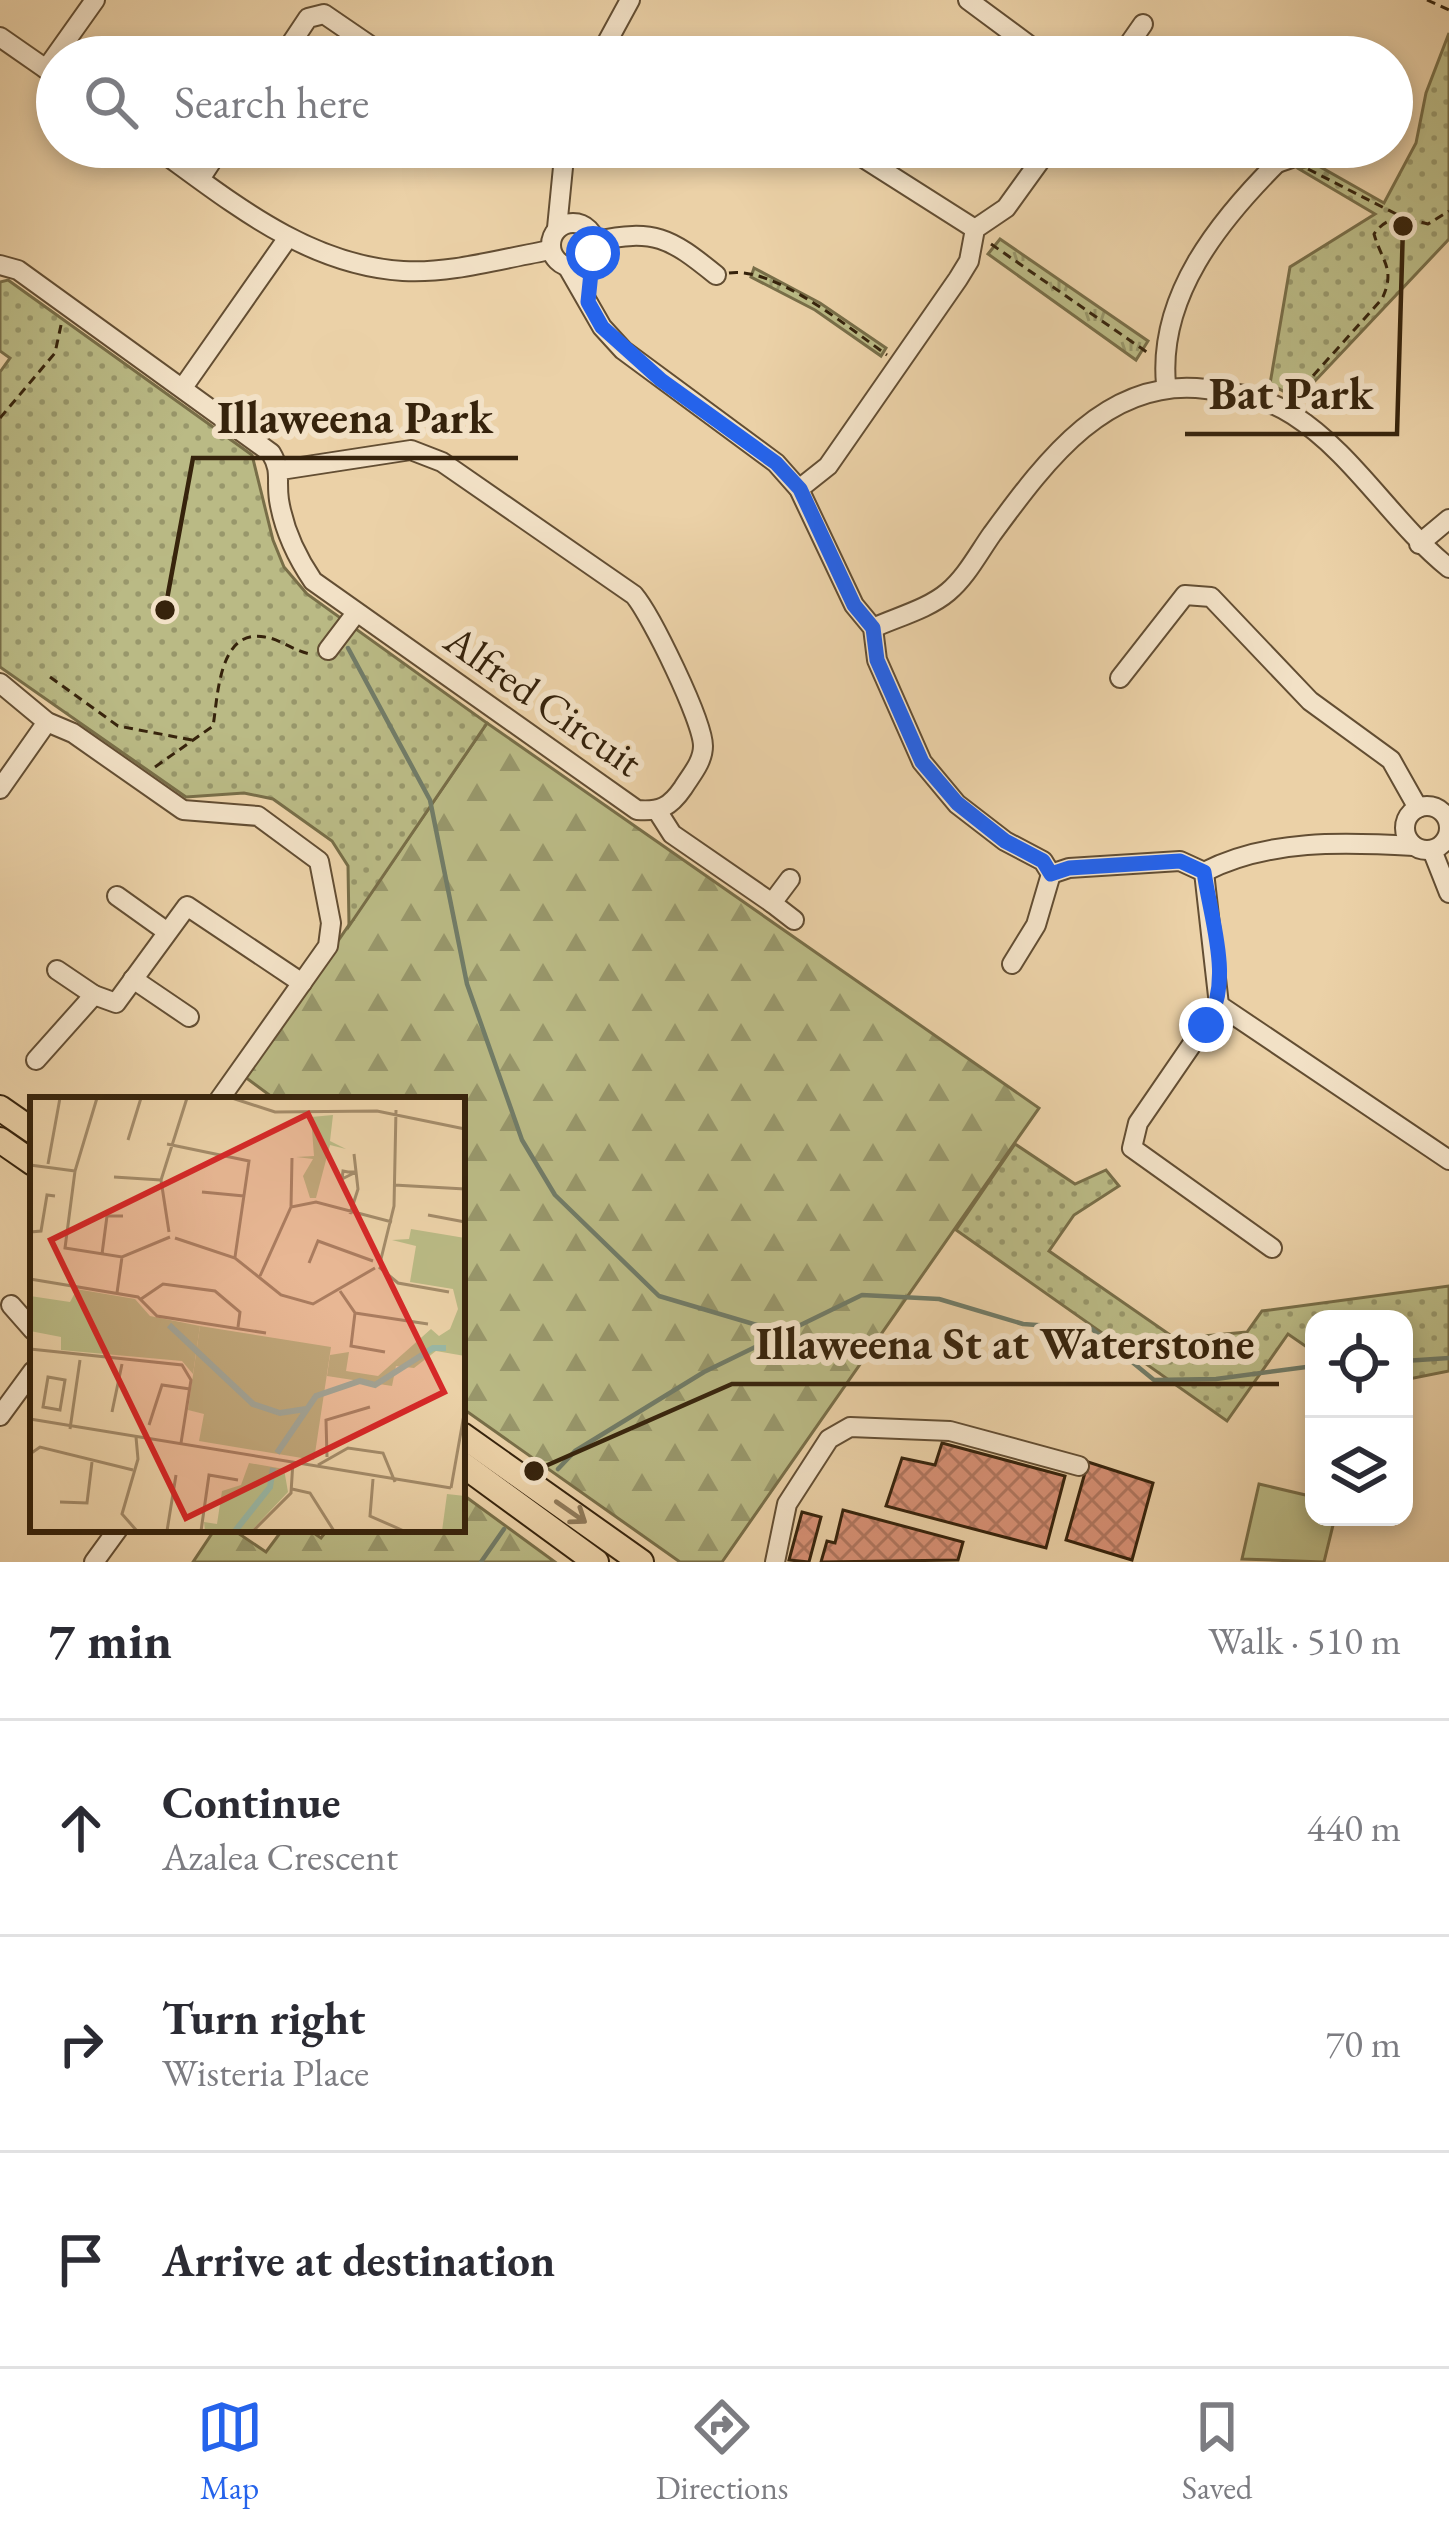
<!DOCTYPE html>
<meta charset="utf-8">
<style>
body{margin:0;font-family:"EB Garamond",serif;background:#f2f2f3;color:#2b2b33}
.controls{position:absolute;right:36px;bottom:36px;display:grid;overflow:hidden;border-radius:24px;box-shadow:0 6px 18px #0003}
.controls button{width:108px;height:108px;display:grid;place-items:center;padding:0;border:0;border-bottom:3px solid #e1e1e2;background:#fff;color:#2b2b33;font:60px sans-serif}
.stop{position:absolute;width:36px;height:36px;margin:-27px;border:9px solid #2563eb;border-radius:50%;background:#fff}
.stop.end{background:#2563eb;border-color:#fff;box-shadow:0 3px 12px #0008}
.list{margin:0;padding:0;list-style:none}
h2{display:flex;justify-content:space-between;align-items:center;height:156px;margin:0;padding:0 48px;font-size:51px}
h2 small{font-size:39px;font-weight:400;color:#7c7c81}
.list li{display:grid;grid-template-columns:78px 1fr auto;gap:36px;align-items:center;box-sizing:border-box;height:216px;padding:0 48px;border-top:3px solid #e1e1e2}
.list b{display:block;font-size:45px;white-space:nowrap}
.list p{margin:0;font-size:39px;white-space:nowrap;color:#7c7c81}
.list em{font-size:39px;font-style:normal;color:#7c7c81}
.icon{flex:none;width:66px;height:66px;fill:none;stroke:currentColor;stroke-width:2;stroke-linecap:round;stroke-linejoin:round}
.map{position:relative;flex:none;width:1449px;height:1562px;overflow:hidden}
.search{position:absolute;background:#fff;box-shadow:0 6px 18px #0003;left:36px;right:36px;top:36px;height:132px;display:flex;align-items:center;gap:30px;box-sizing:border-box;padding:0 42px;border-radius:66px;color:#7c7c81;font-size:45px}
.sheet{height:804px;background:#fff}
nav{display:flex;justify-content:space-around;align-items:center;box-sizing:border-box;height:168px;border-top:3px solid #e1e1e2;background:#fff;font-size:33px;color:#7c7c81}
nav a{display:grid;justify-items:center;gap:6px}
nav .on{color:#2563eb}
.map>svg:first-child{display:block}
</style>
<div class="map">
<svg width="1449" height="1562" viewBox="0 0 1449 1562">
<defs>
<pattern id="grass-tufts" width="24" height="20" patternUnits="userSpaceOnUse" patternTransform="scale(3)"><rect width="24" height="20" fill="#baba85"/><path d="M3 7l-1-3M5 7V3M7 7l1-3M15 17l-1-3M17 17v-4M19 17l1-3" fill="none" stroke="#98976b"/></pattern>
<pattern id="forest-firs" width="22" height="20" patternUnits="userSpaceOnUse" patternTransform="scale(3)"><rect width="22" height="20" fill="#baba85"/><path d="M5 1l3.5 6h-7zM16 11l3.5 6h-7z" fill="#98976b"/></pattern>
<pattern id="park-dots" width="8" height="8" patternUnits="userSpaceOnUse" patternTransform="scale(3)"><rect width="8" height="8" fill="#baba85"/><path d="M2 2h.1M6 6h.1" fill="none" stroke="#98976b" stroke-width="1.8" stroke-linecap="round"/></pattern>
<pattern id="building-cross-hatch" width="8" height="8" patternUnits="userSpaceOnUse" patternTransform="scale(3)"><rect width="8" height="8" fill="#d89176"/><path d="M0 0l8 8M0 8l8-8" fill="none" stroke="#b0765f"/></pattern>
</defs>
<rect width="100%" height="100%" fill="#ebd1a7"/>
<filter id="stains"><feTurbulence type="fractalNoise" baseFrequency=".00167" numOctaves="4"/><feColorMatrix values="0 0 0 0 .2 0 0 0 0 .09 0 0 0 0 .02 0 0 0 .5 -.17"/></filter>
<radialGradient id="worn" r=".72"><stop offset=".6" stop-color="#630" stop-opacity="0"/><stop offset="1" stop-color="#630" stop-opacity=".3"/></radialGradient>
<g fill="url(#grass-tufts)" stroke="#786e48" stroke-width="3">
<path d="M1000,239l148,102 -12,19 -148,-106z"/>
<path d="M754,268l66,35 66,45 -5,8 -66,-46 -64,-33z"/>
</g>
<g fill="url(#forest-firs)" stroke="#786e48" stroke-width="3">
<path d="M487,723l552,385 -317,454h-42l-218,-154v-308h-186l-31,-23z"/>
<path d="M462,1494l93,68h-362l22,-33h17l34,23 17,-23h25l13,9 7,-9h134z"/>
</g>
<g fill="url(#park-dots)" stroke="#786e48" stroke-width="3">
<path d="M1449,33v206l-151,160 -28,-15 20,-117 85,-53 -76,-45 16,-5 69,39 32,-60 10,-50z"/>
<path d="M8,280l244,175 21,85 11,27 23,27 180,129 -138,203 -1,-60 -16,-25 -59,-42 -29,-6 -58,4 -186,-130v-295l10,-14 -10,-7v-69z"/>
<path d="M1015,1144l60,40 31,-14 13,16 -45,29 -25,36 137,95 7,-9 54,-5 15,-21 187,-25v85l-45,9v-61h-90v33l-26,-18 -61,87 -271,-191z"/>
</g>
<path fill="#baba85" stroke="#786e48" stroke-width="3" d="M1259,1484l55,13v20h21l-11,45 -82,-3z"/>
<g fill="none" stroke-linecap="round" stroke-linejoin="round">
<g stroke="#717c68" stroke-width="4.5">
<path d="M348,648l82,152 37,184 55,156 33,55 104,101 125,37"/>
<path d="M1404,1361l45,-3"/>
<path d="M558,1469l17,-18 129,-79 158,-77 77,4 84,25 69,5 62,51 62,-1 98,-13"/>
<path d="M481,1562l23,-33"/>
</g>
</g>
<g fill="url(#building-cross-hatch)" stroke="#36230c" stroke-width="3">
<path d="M942,1443l123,33 -19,72 -160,-42 16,-48 33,7z"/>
<path d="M1088,1462l65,21 -21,77 -66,-20z"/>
<path d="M843,1510l120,32 -5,18 -137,2 6,-21 8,2z"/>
<path d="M802,1512l19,5 -12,45 -20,-2z"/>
</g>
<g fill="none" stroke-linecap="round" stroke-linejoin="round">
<g stroke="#634e33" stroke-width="22">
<g id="minor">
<path d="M968,0l77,57"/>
<path d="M0,37l46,32"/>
<path d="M282,57l26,-39 16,-4 57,39"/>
<path d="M599,57l31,-57"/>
<path d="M1120,57l23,-33"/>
<path d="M57,77l-11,-8 49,-69"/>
<path d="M155,147c75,54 151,118 248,124 48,3 100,-13 148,-21"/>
<path d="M846,147l129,82"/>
<path d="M1286,147l-9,16 46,-16"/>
<path d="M200,179l21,-32"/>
<circle cx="573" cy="245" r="22"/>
<path d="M557,228l8,-81"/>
<path d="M595,241c60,-12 74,-4 121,34"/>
<path d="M0,265l18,5 253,183c11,18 5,27 8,47 5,31 17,56 34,81l324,229c23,2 33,-3 46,-22 8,-13 20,-26 20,-42 0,-25 -52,-131 -69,-151l-192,-133 -31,-12 -130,20"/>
<path d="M567,266l35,61 21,23 153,113 23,26 55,116 19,23 4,32 45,102 35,42 48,37 38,20 8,13 18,-6 111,-7 24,11c64,-33 140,-30 210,-26"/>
<path d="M1166,384c-8,-88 53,-163 111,-221"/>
<path d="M184,386l103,-147"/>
<path d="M799,489l29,-23 130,-187 11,-18 6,-32 31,-21 44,-61"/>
<path d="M1419,544l30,-25"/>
<path d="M873,628c24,-11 55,-19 75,-36 18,-15 30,-38 44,-58 53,-72 115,-158 214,-145 32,4 59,8 87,26 61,39 99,107 156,153"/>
<path d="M328,650l28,-37"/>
<path d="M1120,678l65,-83 26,2 99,104 81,59 27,48"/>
<path d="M0,683l47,39 26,11 110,77 75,6 61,45 12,62 -3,23 -109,154"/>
<path d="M0,789l47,-67"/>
<circle cx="1427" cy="828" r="22"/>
<path d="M658,812l14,22 100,69"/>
<path d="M1432,850l17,43"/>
<path d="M1204,872l15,133 -81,118 -6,25 140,100"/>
<path d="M790,879l-18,24 22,17"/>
<path d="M117,896l49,35"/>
<path d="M1012,964l24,-39 15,-51"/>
<path d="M57,970l37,25"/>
<path d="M133,979l56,38"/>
<path d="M1219,1005l230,155"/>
<path d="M36,1060l58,-65 22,8 71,-97 115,77"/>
<path d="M11,1305l22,25"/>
<path d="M0,1416l33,-45"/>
<path d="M94,1562l24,-33"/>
<path d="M775,1562l12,-58 42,-65 21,-12 100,4 129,35"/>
</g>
</g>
<g stroke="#36230c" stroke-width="28">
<g id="major">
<path d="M0,1108l33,23"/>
<path d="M0,1140l33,23"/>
<path d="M462,1435l179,127"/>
<path d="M462,1464l134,98"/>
</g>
</g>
<g stroke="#36230c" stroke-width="3" stroke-dasharray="9 6" stroke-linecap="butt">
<path d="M1427,0l22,10"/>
<path d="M622,49l14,8"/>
<path d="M1308,169l92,47"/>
<path d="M991,244l160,111"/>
<path d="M729,273c46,-7 120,55 158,82"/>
<path d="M1293,398l89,-99c14,-30 0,-37 -8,-65 15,-21 31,-16 54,-10l21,-13"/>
<path d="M0,418l55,-65 6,-28"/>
<path d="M50,677l68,49 74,14"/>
<path d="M155,767l58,-41c5,-28 5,-98 52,-89 15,2 29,14 45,17"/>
</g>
<use href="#minor" stroke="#f2e1c6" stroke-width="18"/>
<use href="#major" stroke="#ebd1a7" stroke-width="24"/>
</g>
<defs><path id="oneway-shaft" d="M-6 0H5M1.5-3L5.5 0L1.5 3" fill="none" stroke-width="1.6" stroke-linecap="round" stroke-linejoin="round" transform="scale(3)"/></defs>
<use stroke="#907a5a" href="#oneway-shaft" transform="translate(571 1512) rotate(35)"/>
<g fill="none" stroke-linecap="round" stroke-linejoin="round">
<path stroke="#2563eb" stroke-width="15" d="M593,253l-5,49 14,25 59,53 115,83 24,26 54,116 19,23 4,32 45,102 35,41 48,38 38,20 8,13 18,-6 111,-7 24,11c7,49 30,110 2,153"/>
</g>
<g text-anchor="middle" stroke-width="12" stroke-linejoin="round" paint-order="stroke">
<g font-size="42" fill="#36230c" stroke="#f2e1c6">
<text transform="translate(544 700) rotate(35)" y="15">Alfred Circuit</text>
</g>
</g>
<g transform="translate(30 1097)">
<rect width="435" height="435" fill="#ebd1a7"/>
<path d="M46,194l18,2 -10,48 -23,9v-13l-31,-6v-35l40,6zM170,229l131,21 -17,113 -115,-19 5,-27 -16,-4zM219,366l35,6 4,23 -37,39h-46l-1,-9 13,2 5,-33 19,-6zM417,397l18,2v35h-23z" fill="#baba85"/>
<path d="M303,18l-3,26 16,8 -16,-4 -14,53h-6l-7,-22 10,-17 -17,-2 18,-1 -3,-39zM381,132l54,9v118l-29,-5 -22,17 -18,-2 -4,20 -65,-10 3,-21 19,-3 -3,19 32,5 53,-47 8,7 11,-7 8,-20 -5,-20 -43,-7 6,-36 -24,-6 17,-1zM46,192l59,10 15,17 50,10 -7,48 -11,-13 -121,-11 1,-12 16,1 5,-36 -11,-2z" fill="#baba85"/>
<path fill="none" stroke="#99b7a5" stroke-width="6" d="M139,228l84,79 27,9 26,-4M247,356l39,-57 44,-15 15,4 58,-37h13M205,434l35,-44 3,-19"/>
<path fill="none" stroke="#a38b69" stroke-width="3" d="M67,1l-22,73 -10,77 57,9 48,-20M202,1l43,14 102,-1 88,18M98,43l13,-42M137,47l82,17 -14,96M18,67l12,-66M0,68l45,6M313,74l5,1h8l-14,7zM84,80l47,3M364,88l71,4M172,95l42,4M261,110l1,-49M320,117l8,-25 -4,-35M398,118l37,7M0,135l11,-1 6,-36 8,1M139,135l-8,-52 26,-82M145,141l60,20 46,37 32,9 62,-36M72,157l5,-38h16M279,166l9,-22 55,20M350,166l14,-57 2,-96M349,170l19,16 51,9M230,179l31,-69 25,-5 76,20M0,182l108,18 19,19 109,17M310,194l15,22 -4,33 34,6M87,196l5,-36M111,202l22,-15 52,7 25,21 -2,15M325,216l73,11M0,252l152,16 9,15 -10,63M18,280l17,3 -5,30 -17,-3zM82,315l10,-48M0,322l421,69M119,328l13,-40 28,4M40,332l10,-69M106,340l2,22 -16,55 15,17M0,357l10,-7 93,23M297,360l-1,-37 44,-13M288,368l30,-17 35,5 12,29M343,382l-3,37 34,15M421,391l14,-79M262,392l18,4 24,38M30,405l27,1 5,-41M137,434l9,-56M171,434l8,-56 29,5M223,434l38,-38 2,-32"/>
<path fill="#d62828" fill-opacity="0.15" stroke="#d62828" stroke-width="6" d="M278,17l136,278 -258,126 -135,-278z"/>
<rect width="435" height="435" fill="none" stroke="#36230c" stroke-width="6"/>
</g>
<path fill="none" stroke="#36230c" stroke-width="4.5" d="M1403 226L1397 434H1185M165 610L193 458H518M534 1471L732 1384H1279"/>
<g fill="#36230c" stroke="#f2e1c6" stroke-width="4.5">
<circle cx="1403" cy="226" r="12"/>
<circle cx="165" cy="610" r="12"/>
<circle cx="534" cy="1471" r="12"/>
</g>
<g font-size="45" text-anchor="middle" font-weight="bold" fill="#36230c" stroke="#f2e1c6" stroke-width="12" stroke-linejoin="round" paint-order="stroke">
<text x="1291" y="409">Bat Park</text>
<text x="355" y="433">Illaweena Park</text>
<text x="1005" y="1359">Illaweena St at Waterstone</text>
</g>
<rect width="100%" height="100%" filter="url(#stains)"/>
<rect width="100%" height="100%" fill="url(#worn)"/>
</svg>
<div class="controls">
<button><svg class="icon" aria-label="locate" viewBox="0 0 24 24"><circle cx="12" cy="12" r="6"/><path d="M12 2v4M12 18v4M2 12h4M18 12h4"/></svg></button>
<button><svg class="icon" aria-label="layers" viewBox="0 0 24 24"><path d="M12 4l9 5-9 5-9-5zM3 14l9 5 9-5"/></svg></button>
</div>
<div class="stop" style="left:593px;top:253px"></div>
<div class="stop end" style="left:1206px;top:1025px"></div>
<div class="search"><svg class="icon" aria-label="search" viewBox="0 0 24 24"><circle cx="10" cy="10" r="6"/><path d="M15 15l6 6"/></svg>Search here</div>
</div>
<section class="sheet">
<h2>7 min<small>Walk · 510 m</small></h2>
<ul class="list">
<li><svg class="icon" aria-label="ahead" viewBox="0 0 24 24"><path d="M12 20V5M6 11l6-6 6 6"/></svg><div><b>Continue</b><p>Azalea Crescent</p></div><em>440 m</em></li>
<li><svg class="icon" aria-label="right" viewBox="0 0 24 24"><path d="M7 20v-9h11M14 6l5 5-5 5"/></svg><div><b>Turn right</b><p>Wisteria Place</p></div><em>70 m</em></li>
<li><svg class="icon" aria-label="arrive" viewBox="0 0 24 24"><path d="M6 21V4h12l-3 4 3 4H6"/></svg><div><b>Arrive at destination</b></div></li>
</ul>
</section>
<nav>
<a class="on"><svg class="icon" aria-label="map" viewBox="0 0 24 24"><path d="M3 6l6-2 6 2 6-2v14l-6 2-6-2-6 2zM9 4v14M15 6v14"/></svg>Map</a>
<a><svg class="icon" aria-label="directions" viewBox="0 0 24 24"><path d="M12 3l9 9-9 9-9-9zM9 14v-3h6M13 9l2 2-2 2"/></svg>Directions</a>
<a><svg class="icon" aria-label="saved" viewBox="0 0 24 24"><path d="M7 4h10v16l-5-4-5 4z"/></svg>Saved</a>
</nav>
